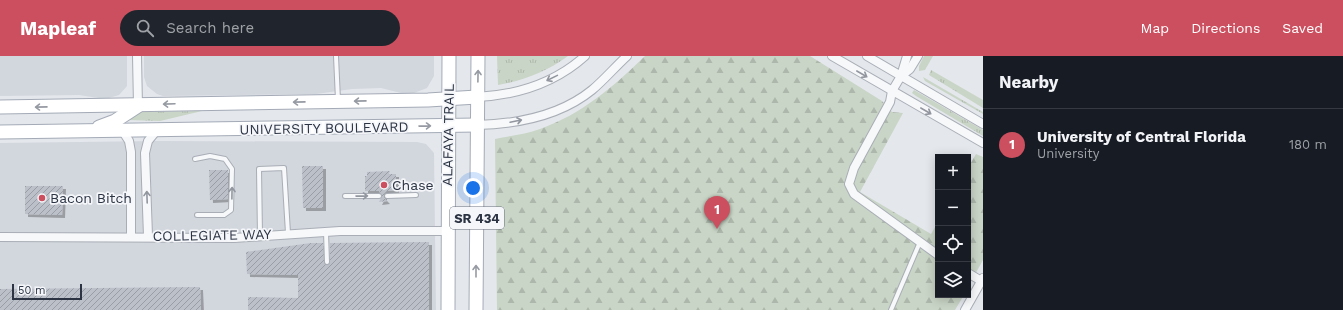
<!DOCTYPE html>
<meta charset="utf-8">
<style>
body{margin:0;font-family:"Work Sans",sans-serif;background:#20242c;color:#f1f3f6}
.controls{position:absolute;right:12px;bottom:12px;display:grid;overflow:hidden;border-radius:0px;box-shadow:0 2px 10px #0003}
.controls button{width:36px;height:36px;display:grid;place-items:center;padding:0;border:0;border-bottom:1px solid #363941;background:#171b24;color:#f1f3f6;font:20px sans-serif}
.scale{position:absolute;left:12px;bottom:10px;width:70px;box-sizing:border-box;padding-left:4px;border:2px solid #2c3444;border-top:0;font-size:11px;line-height:14px;white-space:nowrap;color:#2c3444;-webkit-text-stroke:3px #f4f6f9;paint-order:stroke}
.you{position:absolute;left:473px;top:132px;width:14px;height:14px;margin:-10px;border:3px solid #fff;border-radius:50%;background:#1a73e8;box-shadow:0 0 0 6px #1a73e833}
.badge{display:grid;place-items:center;width:26px;height:26px;border-radius:50%;background:#cb4f5e;color:#fff;font-size:13px;font-weight:700}
.pin{position:absolute;translate:-50% -33px;filter:drop-shadow(0 1px 2px #0008)}
.pin::after{content:'';position:absolute;top:21px;width:14px;height:12px;background:inherit;clip-path:polygon(0 0,100% 0,50% 100%)}
.list{margin:0;padding:0;list-style:none}
h2{display:flex;justify-content:space-between;align-items:center;height:52px;margin:0;padding:0 16px;font-size:17px}
h2 small{font-size:13px;font-weight:400;color:#9ea1a6}
.list li{display:grid;grid-template-columns:26px 1fr auto;gap:12px;align-items:center;box-sizing:border-box;height:72px;padding:0 16px;border-top:1px solid #363941}
.list b{display:block;font-size:15px;white-space:nowrap}
.list p{margin:0;font-size:13px;white-space:nowrap;color:#9ea1a6}
.list em{font-size:13px;font-style:normal;color:#9ea1a6}
.icon{flex:none;width:22px;height:22px;fill:none;stroke:currentColor;stroke-width:2;stroke-linecap:round;stroke-linejoin:round}
.map{position:relative;flex:none;width:983px;height:254px;overflow:hidden}
header{display:flex;align-items:center;gap:24px;box-sizing:border-box;height:56px;padding:0 20px;background:#cb4f5e;color:#fff}
header strong{font-size:19px}
nav{display:flex;gap:22px;margin-inline-start:auto;font-size:14px}
.search{width:280px;height:36px;background:#20242c;display:flex;align-items:center;gap:10px;box-sizing:border-box;padding:0 14px;border-radius:22px;color:#9ea1a6;font-size:15px}
main{display:flex}
aside{flex:1;background:#171b24}
.map>svg:first-child{display:block}
</style>
<header>
<strong>Mapleaf</strong>
<div class="search"><svg class="icon" aria-label="search" viewBox="0 0 24 24"><circle cx="10" cy="10" r="6"/><path d="M15 15l6 6"/></svg>Search here</div>
<nav><a>Map</a><a>Directions</a><a>Saved</a></nav>
</header>
<main>
<div class="map">
<svg width="983" height="254" viewBox="0 0 983 254">
<defs>
<pattern id="grass-tufts" width="24" height="20" patternUnits="userSpaceOnUse"><rect width="24" height="20" fill="#c9d5c6"/><path d="M3 7l-1-3M5 7V3M7 7l1-3M15 17l-1-3M17 17v-4M19 17l1-3" fill="none" stroke="#adb7ab"/></pattern>
<pattern id="forest-firs" width="22" height="20" patternUnits="userSpaceOnUse"><rect width="22" height="20" fill="#c9d5c6"/><path d="M5 1l3.5 6h-7zM16 11l3.5 6h-7z" fill="#adb7ab"/></pattern>
<pattern id="building-hatch" width="6" height="6" patternUnits="userSpaceOnUse"><rect width="6" height="6" fill="#bcc0c9"/><path d="M-1 1l2-2M0 6l6-6M5 7l2-2" fill="none" stroke="#999da5"/></pattern>
<filter id="shadow"><feDropShadow dx="3" dy="3" stdDeviation="0" flood-color="#0004"/></filter>
</defs>
<rect width="100%" height="100%" fill="#e4e7ec"/>
<g fill="#d2d6dd">
<path d="M0,0h127v30l-8,9 -14,4 -26,-4 -79,1z"/>
<path d="M144,0h290v20l-7,12 -13,5h-13l-20,-5 -29,1 -36,5 -153,2 -6,-2 -10,-8 -3,-9z"/>
<path d="M159,85l258,1 9,2 8,9 2,157h-436v-167z"/>
</g>
<g fill="url(#grass-tufts)">
<path d="M497,0h71c-22,16 -43,24 -70,29z"/>
<path d="M924,0h9l-8,14 -6,1v-5z"/>
<path d="M931,14l52,30v8l-54,-33z"/>
<path d="M923,21l60,35v2l-58,-33z"/>
<path d="M914,34l69,40v6l-67,-40 -4,-3z"/>
<path d="M202,55l-42,10 -33,-1 13,-8z"/>
</g>
<g fill="url(#forest-firs)">
<path d="M645,0h165l72,45 10,11 11,1 -43,79 71,42 7,-12v73h26l-9,15h-458l-2,-171c15,-3 31,-5 45,-10 42,-15 73,-42 105,-73z"/>
<path d="M976,98l7,3v103l-15,27v-119z"/>
</g>
<g fill="url(#building-hatch)" filter="url(#shadow)">
<path d="M302,110h21v42h-20z"/>
<path d="M209,114h19v29l-18,1z"/>
<path d="M390,115l-1,3h7v17h-9l-3,3v4l3,3 -8,1 3,-6 -3,-5h-14v-15h2v-4z"/>
<path d="M25,130h38l-1,29 -37,-1z"/>
<path d="M429,186v68h-181v-13l50,1v-23l-51,-1 -1,-22 65,-9h12l1,19 4,3 2,-3v-19z"/>
<path d="M200,231l1,23h-201v-21z"/>
</g>
<g fill="none" stroke-linecap="round" stroke-linejoin="round">
<g stroke="#a9aeb6" stroke-width="6">
<g id="service">
<path d="M336,0l2,44"/>
<path d="M195,103l15,-3 15,3 7,10 -1,41 -7,5h-27"/>
<path d="M345,140h34"/>
<path d="M387,140l29,-1"/>
<path d="M326,176l1,30"/>
<path d="M260,180l-1,-67 25,-1 4,65"/>
<path d="M891,254l29,-68"/>
</g>
</g>
<g stroke="#a9aeb6" stroke-width="10">
<g id="minor">
<path d="M137,0l1,50"/>
<path d="M832,0l151,87"/>
<path d="M867,0l116,68"/>
<path d="M907,0l-6,20 -9,15 -2,11 -36,66 -5,16 5,10 84,61"/>
<path d="M901,20l9,-7 8,-13"/>
<path d="M477,41c40,-2 78,-14 108,-41"/>
<path d="M477,69c40,-1 83,-9 115,-35 12,-10 23,-23 35,-34"/>
<path d="M122,74l7,11 2,11v85"/>
<path d="M148,180l-3,-83 3,-12 9,-11"/>
<path d="M0,181l234,1 106,-7h108"/>
<path d="M968,217l15,9"/>
<path d="M965,254l18,-32"/>
</g>
</g>
<g stroke="#a4abb7" stroke-width="15">
<g id="primary">
<path d="M0,51l428,-7 49,-3"/>
<path d="M99,71l16,-6 23,-15"/>
<path d="M0,76l477,-7"/>
<path d="M448,254l1,-254"/>
<path d="M476,254l2,-254"/>
</g>
</g>
<use href="#service" stroke="#f7f8fa" stroke-width="4"/>
<use href="#minor" stroke="#f7f8fa" stroke-width="8"/>
<use href="#primary" stroke="#fff" stroke-width="13"/>
</g>
<defs><path id="oneway-shaft" d="M-6 0H5M1.5-3L5.5 0L1.5 3" fill="none" stroke-width="1.6" stroke-linecap="round" stroke-linejoin="round"/></defs>
<g stroke="#92969f">
<use href="#oneway-shaft" transform="translate(862 18) rotate(30)"/>
<use href="#oneway-shaft" transform="translate(552 22) rotate(154)"/>
<use href="#oneway-shaft" transform="translate(926 55) rotate(30)"/>
<use href="#oneway-shaft" transform="translate(516 65) rotate(-12)"/>
<use href="#oneway-shaft" transform="translate(232 137) rotate(-89)"/>
<use href="#oneway-shaft" transform="translate(362 140) rotate(-1)"/>
<use href="#oneway-shaft" transform="translate(147 141) rotate(-92)"/>
</g>
<g stroke="#969aa2">
<use href="#oneway-shaft" transform="translate(478 20) rotate(-89)"/>
<use href="#oneway-shaft" transform="translate(360 45) rotate(179)"/>
<use href="#oneway-shaft" transform="translate(299 46) rotate(179)"/>
<use href="#oneway-shaft" transform="translate(169 48) rotate(178)"/>
<use href="#oneway-shaft" transform="translate(41 51) rotate(179)"/>
<use href="#oneway-shaft" transform="translate(425 70) rotate(-1)"/>
<use href="#oneway-shaft" transform="translate(476 215) rotate(-90)"/>
</g>
<g fill="#cb4f5e" stroke="#f4f6f9" stroke-width="1.5">
<circle cx="384" cy="129" r="4"/>
<circle cx="42" cy="142" r="4"/>
</g>
<g text-anchor="middle" stroke-width="3.5" stroke-linejoin="round" paint-order="stroke">
<rect fill="#f4f6f9" stroke="#686e7a" stroke-width="1" x="450" y="151" width="54" height="22" rx="3"/>
<g font-size="13" font-weight="bold" fill="#2c3444">
<text x="477" y="167">SR 434</text>
</g>
<g font-size="14" fill="#2c3444" stroke="#f4f6f9">
<text transform="translate(324 72) rotate(-1)" y="5">UNIVERSITY BOULEVARD</text>
<text transform="translate(448 79) rotate(-89)" y="5">ALAFAYA TRAIL</text>
<text transform="translate(212 179) rotate(-1)" y="5">COLLEGIATE WAY</text>
</g>
<g font-size="14" fill="#2c3444" stroke="#f4f6f9" text-anchor="start">
<text x="392" y="134">Chase</text>
<text x="50" y="147">Bacon Bitch</text>
</g>
</g>
</svg>
<div class="controls">
<button>+</button>
<button>−</button>
<button><svg class="icon" aria-label="locate" viewBox="0 0 24 24"><circle cx="12" cy="12" r="6"/><path d="M12 2v4M12 18v4M2 12h4M18 12h4"/></svg></button>
<button><svg class="icon" aria-label="layers" viewBox="0 0 24 24"><path d="M12 4l9 5-9 5-9-5zM3 14l9 5 9-5"/></svg></button>
</div>
<div class="scale">50 m</div>
<div class="you"></div>
<div class="pin badge" style="left:717px;top:173px">1</div>
</div>
<aside>
<h2>Nearby<small></small></h2>
<ul class="list">
<li><span class="badge">1</span><div><b>University of Central Florida</b><p>University</p></div><em>180 m</em></li>
</ul>
</aside>
</main>
